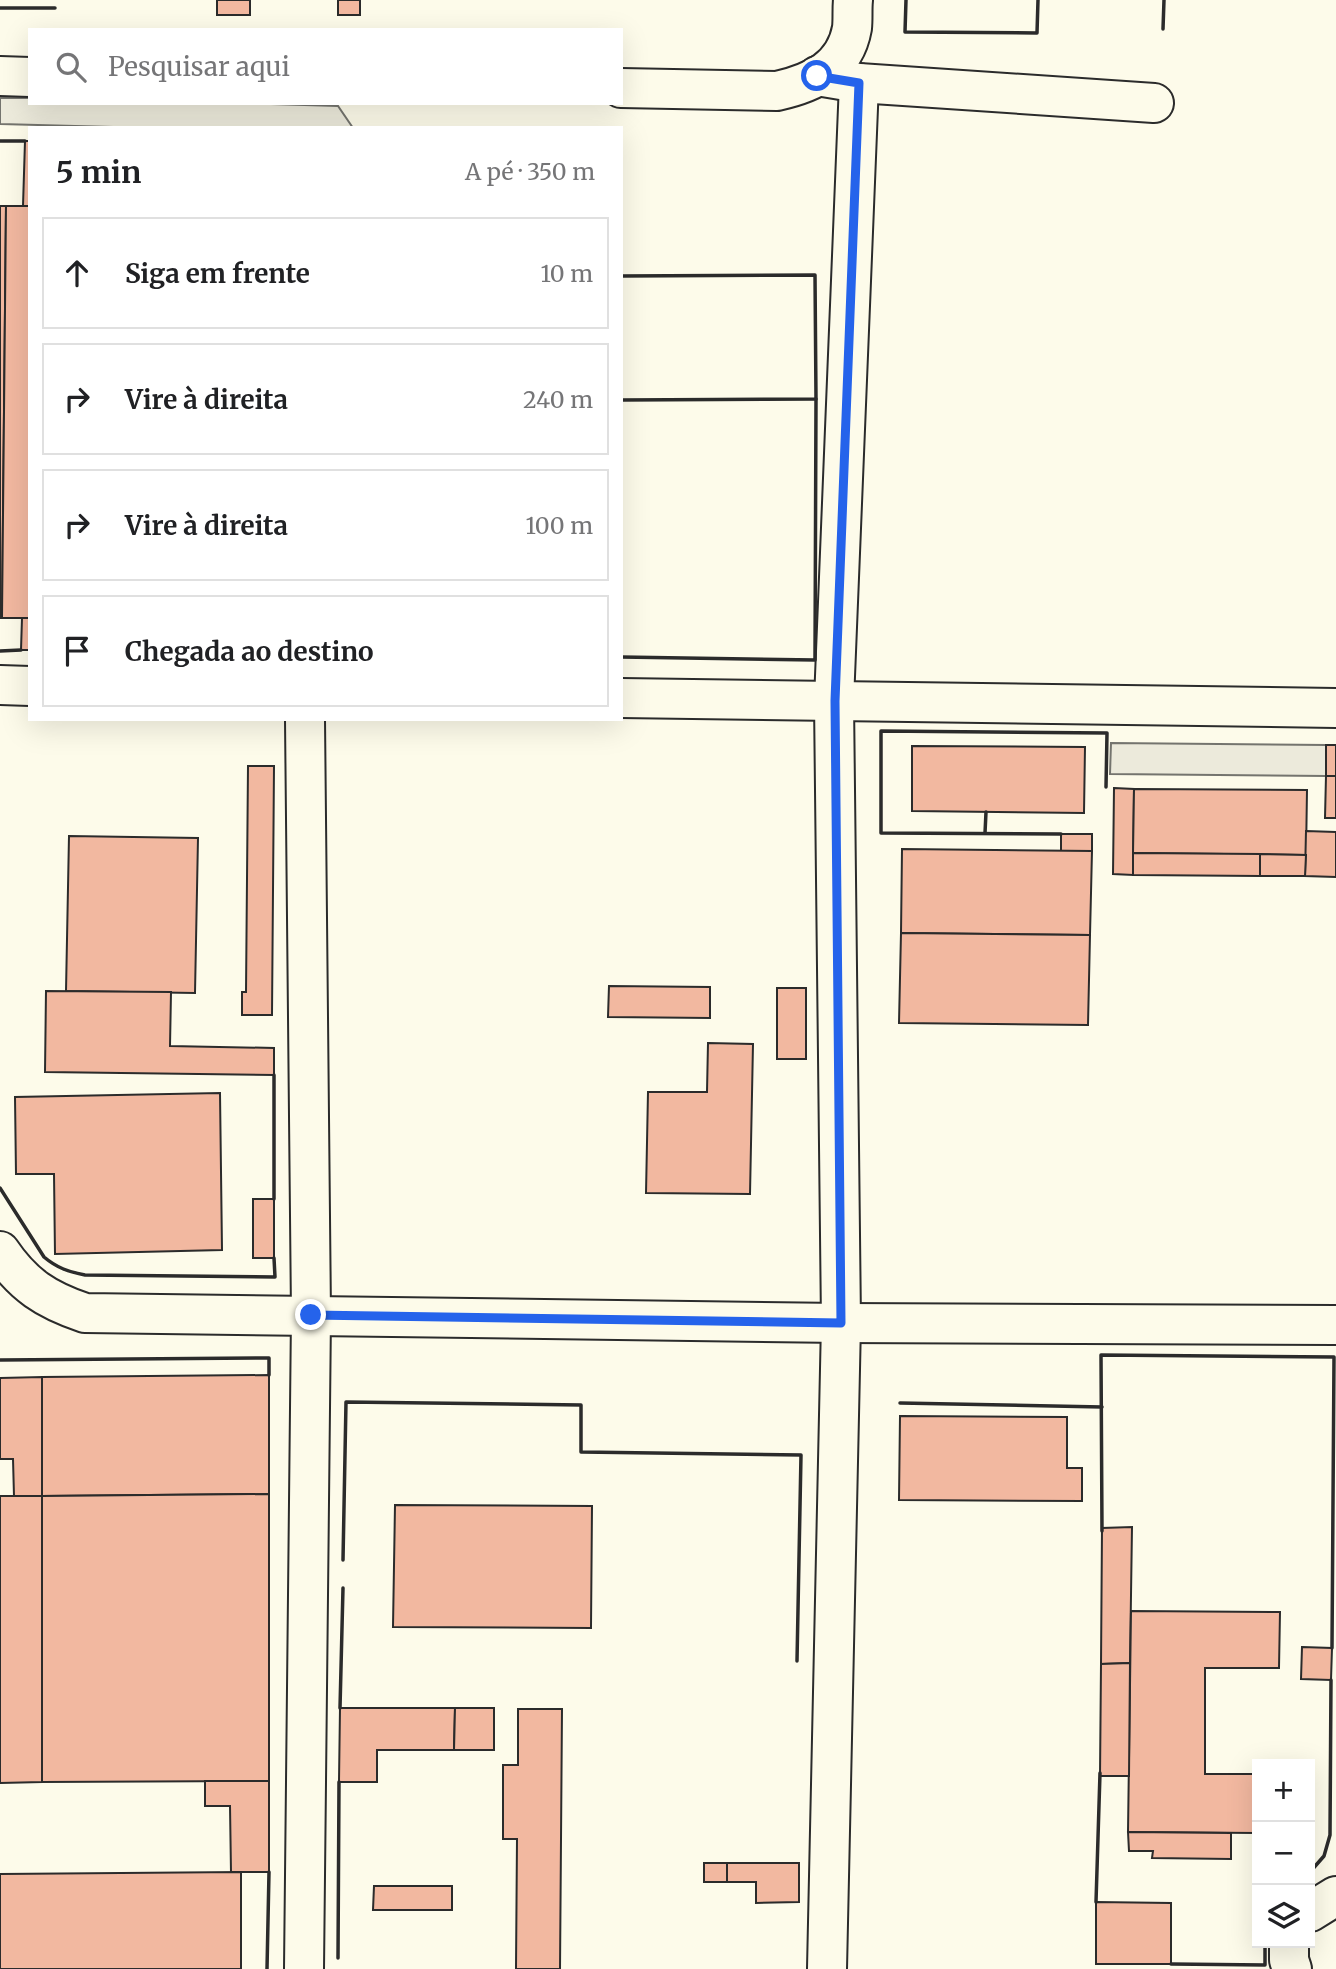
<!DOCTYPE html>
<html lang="pt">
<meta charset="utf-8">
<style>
body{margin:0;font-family:Merriweather,serif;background:#f2f2f2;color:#202124}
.controls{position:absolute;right:21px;bottom:21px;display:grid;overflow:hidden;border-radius:0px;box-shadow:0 7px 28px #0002}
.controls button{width:63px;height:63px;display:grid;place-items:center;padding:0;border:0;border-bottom:2px solid #e0e0e0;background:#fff;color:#202124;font:35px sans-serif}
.stop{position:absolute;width:21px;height:21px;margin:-16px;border:5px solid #2563eb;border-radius:50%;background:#fff}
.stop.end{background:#2563eb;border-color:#fff;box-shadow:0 2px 7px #0008}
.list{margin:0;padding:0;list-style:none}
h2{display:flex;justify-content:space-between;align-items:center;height:91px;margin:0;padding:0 28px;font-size:30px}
h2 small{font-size:23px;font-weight:400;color:#757577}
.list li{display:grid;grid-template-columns:46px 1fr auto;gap:21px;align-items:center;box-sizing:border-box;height:112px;margin:0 14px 14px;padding:0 14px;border:2px solid #e0e0e0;border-radius:0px}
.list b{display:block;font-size:26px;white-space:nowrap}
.list em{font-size:23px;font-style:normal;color:#757577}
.icon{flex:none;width:38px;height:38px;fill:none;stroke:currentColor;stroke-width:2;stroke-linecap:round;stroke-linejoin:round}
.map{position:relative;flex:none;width:1336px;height:1969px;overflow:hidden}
.search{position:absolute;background:#fff;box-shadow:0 7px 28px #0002;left:28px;top:28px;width:595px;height:77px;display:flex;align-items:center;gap:18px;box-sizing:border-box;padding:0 24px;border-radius:0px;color:#757577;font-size:26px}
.panel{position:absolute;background:#fff;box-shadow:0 7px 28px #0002;left:28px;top:126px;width:595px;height:595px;border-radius:0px}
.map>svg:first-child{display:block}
</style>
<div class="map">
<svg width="1336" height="1969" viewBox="0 0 1336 1969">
<rect width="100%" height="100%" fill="#fdfbea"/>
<g fill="#eceadb" stroke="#74746e" stroke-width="2">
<path d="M0,98h30v5h202l106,3 15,22h-202l-151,-4z"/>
<path d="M1111,743l215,2v31l-216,-2z"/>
</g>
<g fill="#f2b8a0" stroke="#2b2b2b" stroke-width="2">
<rect x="217" y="0" width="33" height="15"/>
<rect x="338" y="0" width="22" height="15"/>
<path d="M25,141h5v65h-7z"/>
<path d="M0,206h6l-4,412h-2z"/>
<path d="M6,206h24v412h-28z"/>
<path d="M22,618h8v32h-9z"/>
<rect x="1326" y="745" width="10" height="31"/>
<path d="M912,746l173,1 -1,66 -172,-2z"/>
<path d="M248,766h26l-2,249h-30v-23h4z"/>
<path d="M1326,776h10v42h-11z"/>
<path d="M1114,788l20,1 -1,86 -20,-1z"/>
<path d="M1134,789l173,1 -1,65 -173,-2z"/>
<path d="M1306,831l30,1v45l-31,-1z"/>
<rect x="1061" y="834" width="31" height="17"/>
<path d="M69,836l129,2 -3,155 -129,-2z"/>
<path d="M902,849l190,2 -2,84 -189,-2z"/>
<path d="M1133,853l127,1v22l-127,-1z"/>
<path d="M1260,854l46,1 -1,21h-45z"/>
<path d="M901,933l189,2 -2,90 -189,-2z"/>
<path d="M609,986l101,1v31l-102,-1z"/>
<rect x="777" y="988" width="29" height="71"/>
<path d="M46,991l125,1 -1,54 104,2v27l-229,-3z"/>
<path d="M708,1043l45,1 -3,150 -104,-1 2,-101h59z"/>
<path d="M220,1093l2,157 -167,4 -1,-80h-38l-1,-77z"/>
<rect x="253" y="1199" width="21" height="59"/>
<path d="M269,1375v119l-227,2v-119z"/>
<path d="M42,1377v119h-28l-1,-37h-13v-81z"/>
<path d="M900,1416l167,1v51h15v33l-183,-1z"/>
<path d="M269,1494v287l-227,1v-286z"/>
<path d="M0,1496h42v286l-42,1z"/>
<path d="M395,1505l197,1 -1,122 -198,-1z"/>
<path d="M1132,1527l-2,136 -29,1 1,-136z"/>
<path d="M1131,1611l149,1 -1,56h-74v106h52v59l-129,-1z"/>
<path d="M1302,1647l30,1 -1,32 -30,-1z"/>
<path d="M1130,1663l-1,113h-29l1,-112z"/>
<path d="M340,1708h115l-1,42h-77v32h-38z"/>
<path d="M455,1708h39v42h-40z"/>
<path d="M518,1709h44l-2,260h-44l1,-130h-14v-74h15z"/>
<path d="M205,1781h64v91h-38l-1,-66h-25z"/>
<path d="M1128,1832l103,1v26l-79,-1 1,-7h-24z"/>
<rect x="704" y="1863" width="23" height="19"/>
<path d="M727,1863h72v39l-43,1v-21h-29z"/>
<path d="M241,1872v97h-241v-95z"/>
<path d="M374,1886h78v24h-79z"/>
<path d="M1096,1902l75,1v61h-75z"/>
</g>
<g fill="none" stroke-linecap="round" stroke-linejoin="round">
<g stroke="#2b2b2b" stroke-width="42">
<g id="minor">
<path d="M0,76l30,1"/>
<path d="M817,76l42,7 295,20"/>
<path d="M621,88l156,3c36,-8 68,-23 75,-63 1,-9 0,-19 1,-28"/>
<path d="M0,685l30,1"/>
<path d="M621,698l715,10"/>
<path d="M0,1251c23,34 46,49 85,62l756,10 495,2"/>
<path d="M1310,1912l26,-16"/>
<path d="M1289,1943v17l3,9"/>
<path d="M304,1969l7,-654 -6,-596"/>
<path d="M827,1969l14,-646 -7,-622 25,-618"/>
</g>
</g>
<use href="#minor" stroke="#fdfbea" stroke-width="38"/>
<g stroke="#2b2b2b" stroke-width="3.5">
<path d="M906,0l-1,32 132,1 1,-33"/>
<path d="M0,8h55"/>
<path d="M1163,29l1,-29"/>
<path d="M0,141h25"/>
<path d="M621,276l194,-1 1,124 -195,1"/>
<path d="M0,651l21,-1"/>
<path d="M621,657l194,3 1,-261"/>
<path d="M985,833l1,-21"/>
<path d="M1061,834l-180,-1v-102l226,2 -1,54"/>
<path d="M0,1188l44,69c13,11 25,15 41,18l190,2 -1,-19"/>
<path d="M274,1199v-124"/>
<path d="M0,1360l269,-2v17"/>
<path d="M900,1403l202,4"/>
<path d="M1102,1531l-1,-176 233,2 -2,291"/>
<path d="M343,1560l3,-158 235,3v47l220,3 -4,206"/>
<path d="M340,1708l3,-120"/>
<path d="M1310,1872l14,-16 6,-21 1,-155"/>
<path d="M1096,1902l4,-129"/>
<path d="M338,1958l1,-176"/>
<path d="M1171,1964l94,1v-22"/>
<path d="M267,1969l2,-97"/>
</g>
</g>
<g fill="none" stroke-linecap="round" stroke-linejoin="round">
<path stroke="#2563eb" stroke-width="9" d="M311,1315l530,8 -6,-622 24,-618 -42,-7"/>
</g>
</svg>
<div class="controls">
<button>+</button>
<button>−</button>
<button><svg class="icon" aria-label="layers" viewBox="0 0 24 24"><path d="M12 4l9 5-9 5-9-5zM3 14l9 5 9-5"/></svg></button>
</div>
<div class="stop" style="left:817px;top:76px"></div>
<div class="stop end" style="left:311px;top:1315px"></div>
<div class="search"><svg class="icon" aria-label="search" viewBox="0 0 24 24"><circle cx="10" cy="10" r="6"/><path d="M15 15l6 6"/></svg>Pesquisar aqui</div>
<section class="panel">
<h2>5 min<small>A pé · 350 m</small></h2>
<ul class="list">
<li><svg class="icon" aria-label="ahead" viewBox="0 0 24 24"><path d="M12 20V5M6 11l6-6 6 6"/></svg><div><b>Siga em frente</b></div><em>10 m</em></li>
<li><svg class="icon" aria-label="right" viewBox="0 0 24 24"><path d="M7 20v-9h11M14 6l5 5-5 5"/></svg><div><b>Vire à direita</b></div><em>240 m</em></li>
<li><svg class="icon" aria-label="right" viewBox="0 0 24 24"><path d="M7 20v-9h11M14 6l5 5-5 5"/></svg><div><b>Vire à direita</b></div><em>100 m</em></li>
<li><svg class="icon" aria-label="arrive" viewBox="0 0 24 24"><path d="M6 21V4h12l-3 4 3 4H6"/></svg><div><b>Chegada ao destino</b></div></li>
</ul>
</section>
</div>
